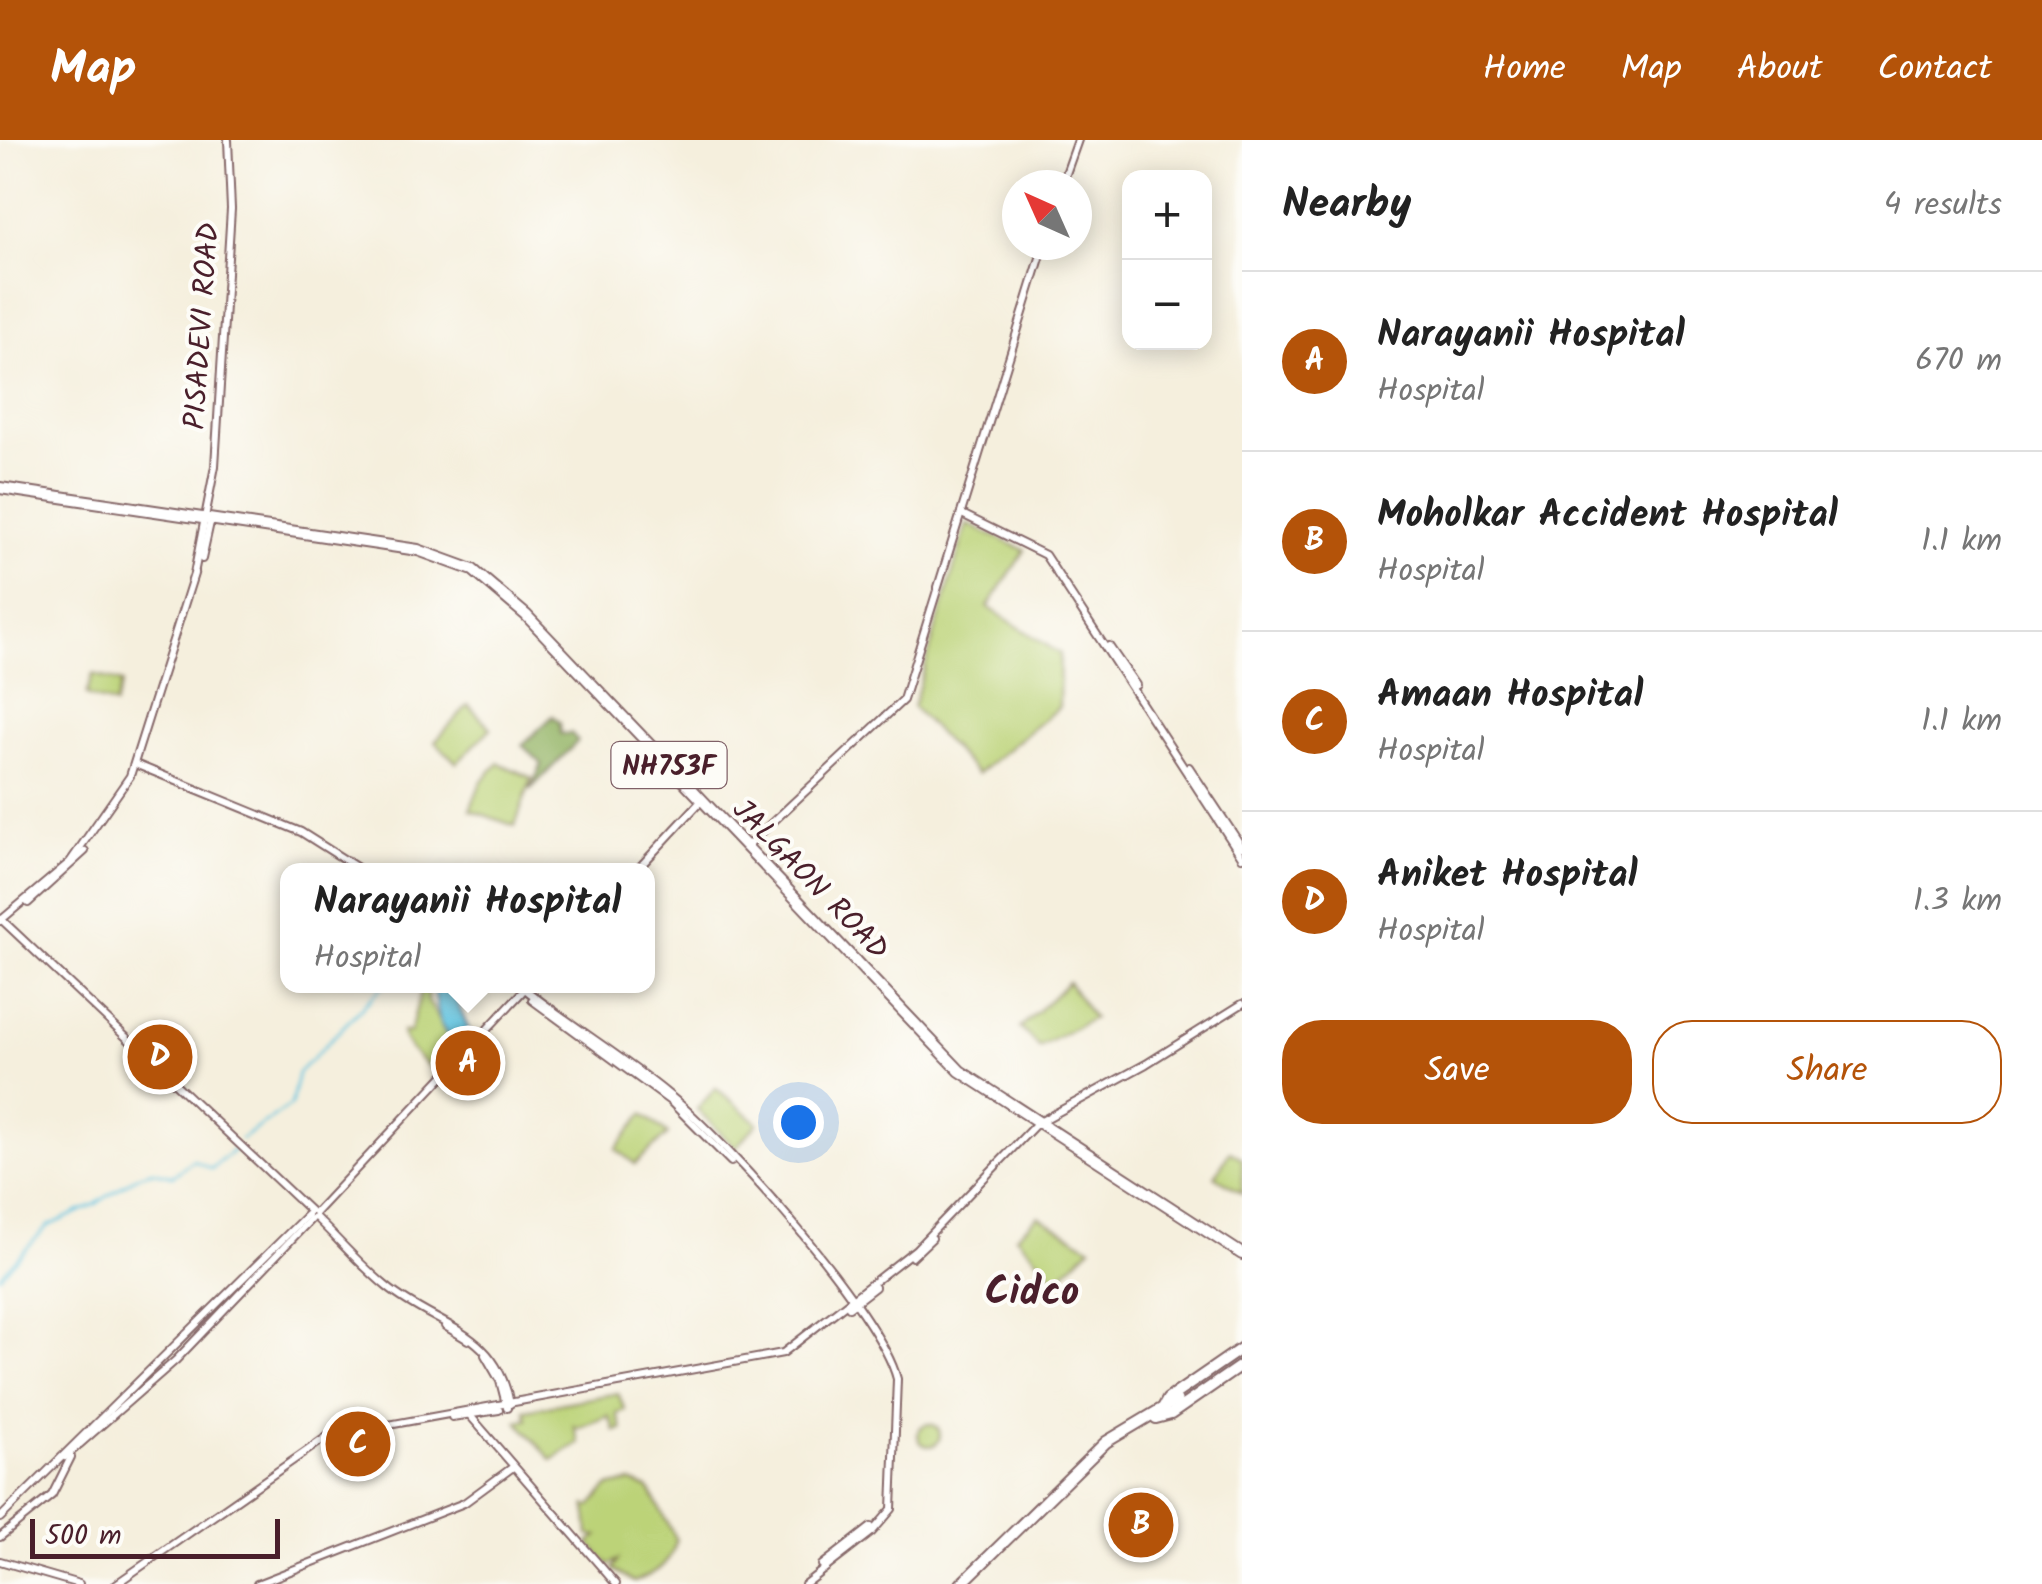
<!DOCTYPE html>
<meta charset="utf-8">
<style>
body{margin:0;font-family:Kalam,sans-serif;background:#f2f2f2;color:#222}
.controls{position:absolute;right:30px;top:30px;display:grid;overflow:hidden;border-radius:20px;box-shadow:0 5px 25px #0003}
.controls button{width:90px;height:90px;display:grid;place-items:center;padding:0;border:0;border-bottom:2px solid #e0e0e0;background:#fff;color:#222;font:50px sans-serif}
.compass{position:absolute;left:1002px;top:30px;width:90px;height:90px;border-radius:50%;background:#fff;box-shadow:0 5px 25px #0003;rotate:315deg}
.scale{position:absolute;left:30px;bottom:25px;width:250px;box-sizing:border-box;padding-left:10px;border:5px solid #4a1f2b;border-top:0;font-size:28px;line-height:35px;white-space:nowrap;color:#4a1f2b;-webkit-text-stroke:8px #fdfcf7;paint-order:stroke}
.you{position:absolute;left:798px;top:982px;width:35px;height:35px;margin:-25px;border:8px solid #fff;border-radius:50%;background:#1a73e8;box-shadow:0 0 0 15px #1a73e833}
.badge{display:grid;place-items:center;width:65px;height:65px;border-radius:50%;background:#b45309;color:#fff;font-size:32px;font-weight:700}
.pin{position:absolute;translate:-50% -50%;border:5px solid #fff;box-shadow:0 2px 10px #0006}
.popup{position:absolute;left:280px;top:723px;width:375px;height:130px;box-sizing:border-box;display:grid;place-content:center;border-radius:20px;background:#fff;filter:drop-shadow(0 2px 8px #0005);font-size:32px;white-space:nowrap;color:#767676}
.popup b{font-size:38px;color:#222}
.popup::after{content:'';position:absolute;left:50%;top:100%;margin-left:-20px;border:20px solid transparent;border-top-color:#fff}
.list{margin:0;padding:0;list-style:none}
h2{display:flex;justify-content:space-between;align-items:center;height:130px;margin:0;padding:0 40px;font-size:42px}
h2 small{font-size:32px;font-weight:400;color:#767676}
.list li{display:grid;grid-template-columns:65px 1fr auto;gap:30px;align-items:center;box-sizing:border-box;height:180px;padding:0 40px;border-top:2px solid #e0e0e0}
.list b{display:block;font-size:38px;white-space:nowrap}
.list p{margin:0;font-size:32px;white-space:nowrap;color:#767676}
.list em{font-size:32px;font-style:normal;color:#767676}
.actions{display:flex;gap:20px;padding:30px 40px}
.actions a{flex:1;padding:22px 0;border:2px solid #b45309;border-radius:40px;text-align:center;font-size:35px;color:#b45309}
.actions .main{background:#b45309;color:#fff}
.map{position:relative;flex:none;width:1242px;height:1444px;overflow:hidden}
header{display:flex;align-items:center;gap:60px;box-sizing:border-box;height:140px;padding:0 50px;background:#b45309;color:#fff}
header strong{font-size:48px}
nav{display:flex;gap:55px;margin-inline-start:auto;font-size:35px}
main{display:flex}
aside{flex:1;background:#fff}
.map>svg:first-child{display:block}
</style>
<header>
<strong>Map</strong>
<nav><a>Home</a><a>Map</a><a>About</a><a>Contact</a></nav>
</header>
<main>
<div class="map">
<svg width="1242" height="1444" viewBox="0 0 1242 1444">
<rect width="100%" height="100%" fill="#fdfcf7"/>
<filter id="ink" filterUnits="userSpaceOnUse"><feTurbulence type="fractalNoise" baseFrequency=".01" numOctaves="2"/><feDisplacementMap in="SourceGraphic" scale="20" xChannelSelector="R" yChannelSelector="G"/><feConvolveMatrix kernelMatrix="1 2 1 2 8 2 1 2 1" color-interpolation-filters="sRGB"/></filter>
<filter id="wash" filterUnits="userSpaceOnUse"><feTurbulence type="fractalNoise" baseFrequency=".0048" numOctaves="4" result="noise"/><feDisplacementMap in="SourceGraphic" scale="40" xChannelSelector="R" yChannelSelector="G"/><feGaussianBlur stdDeviation="2.25" result="paint"/><feColorMatrix in="noise" values="0 0 0 0 0 0 0 0 0 0 0 0 0 0 0 0 0 1.4 0 .05"/><feComposite in="paint" operator="in"/></filter>
<g filter="url(#wash)">
<rect width="100%" height="100%" fill="#f5efdd"/>
<g fill="#bcd378" stroke="#837952" stroke-width="2.5">
<path d="M967,384l58,26 -37,57 72,47 -1,53 -82,67 -64,-67z"/>
<path d="M93,534l29,9 -7,22 -29,-10z"/>
<path d="M468,565l23,23 -34,35 -22,-21z"/>
<path d="M499,623l33,15 -17,48 -45,-16 11,-28z"/>
<path d="M1068,842l25,36 -54,29 -19,-19z"/>
<path d="M422,846h6l-1,13 32,57 -18,17c-14,-6 -37,-26 -39,-41h8z"/>
<path d="M716,948l42,35 -23,25 -38,-39z"/>
<path d="M643,974l25,20 -33,30 -19,-15z"/>
<path d="M1230,1011l12,7v35l-27,-17z"/>
<path d="M1038,1076l53,31 -34,32 -41,-43z"/>
<path d="M618,1253l7,17 -8,4 5,15 -7,2 -6,-15 -31,12 -4,-2 5,17 -27,17 -35,-39 10,-2 -2,-9z"/>
<circle cx="929" cy="1295" r="11"/>
<path d="M631,1342l18,7 27,50c-4,26 -22,35 -42,43l-21,-13 5,-9 -9,5 -20,-22 9,-7 -9,-1 -3,-30 5,1 17,-19z"/>
</g>
<path fill="#95b568" stroke="#706a4a" stroke-width="2.5" d="M553,576l7,7 1,11 10,-1 7,8 -48,49 12,-26 -20,-19z"/>
<path fill="#62c4e0" stroke="#567286" stroke-width="2.5" d="M433,846h17l22,51 -15,16 -17,-30z"/>
<g fill="none" stroke-linecap="round" stroke-linejoin="round">
<g stroke="#62c4e0" stroke-width="2.5">
<path d="M241,999l50,-34 7,-32 85,-87"/>
<path d="M0,1136l48,-50 48,-22 43,-29 14,-4 20,5 20,-16 18,9 23,-19"/>
</g>
</g>
</g>
<g filter="url(#ink)">
<g fill="none" stroke-linecap="round" stroke-linejoin="round">
<g stroke="#866869" stroke-width="10">
<g id="tertiary">
<path d="M1062,45l16,-45"/>
<path d="M962,374l83,41 197,302"/>
<path d="M202,419l9,-41"/>
<path d="M1109,506l27,39"/>
<path d="M135,624l166,68 60,38"/>
<path d="M1189,627l53,80"/>
<path d="M746,707l157,-147 141,-455"/>
<path d="M637,730l65,-70"/>
<path d="M28,763l57,-52"/>
<path d="M1,779l309,292"/>
<path d="M0,781l70,-59 60,-86 64,-202 21,-108 16,-257 -3,-69"/>
<path d="M526,850c46,36 97,67 142,104 58,46 212,218 229,285l-5,130 -20,23 -67,52"/>
<path d="M532,860l138,101 61,61"/>
<path d="M315,1073l207,-221"/>
<path d="M315,1077c24,23 46,49 72,70 50,41 109,42 123,117"/>
<path d="M912,1117l20,-19"/>
<path d="M849,1167l26,-20"/>
<path d="M445,1186l23,14"/>
<path d="M485,1215l15,26 7,27"/>
<path d="M467,1272l149,172"/>
<path d="M452,1277l47,-7"/>
<path d="M65,1317l111,-97 135,-141"/>
<path d="M0,1378l307,-303"/>
<path d="M0,1397l52,-42 19,-38"/>
<path d="M0,1421l79,23"/>
<path d="M822,1425l49,-38"/>
<path d="M116,1444l212,-148 455,-83 133,-104 120,-125 110,-60 96,-60"/>
<path d="M257,1444l207,-81 49,-36"/>
</g>
</g>
<g stroke="#866869" stroke-width="12">
<path id="primary" d="M1163,1268l14,-8"/>
</g>
<g stroke="#866869" stroke-width="14">
<g id="trunk">
<path d="M0,348l418,62 55,20 53,45 434,456 282,183"/>
<path d="M1156,1278l15,-4 71,-49"/>
<path d="M961,1444l145,-142 57,-34 5,-9 74,-51"/>
</g>
</g>
<use href="#tertiary" stroke="#fff" stroke-width="6"/>
<use href="#primary" stroke="#fff" stroke-width="9"/>
<use href="#trunk" stroke="#fff" stroke-width="10"/>
</g>
</g>
<g text-anchor="middle" stroke-width="8" stroke-linejoin="round" paint-order="stroke">
<rect fill="#fdfcf7" stroke="#806168" stroke-width="2.5" x="611.5" y="602" width="115" height="46" rx="8"/>
<g font-size="28" font-weight="bold" fill="#4a1f2b">
<text x="669" y="635">NH753F</text>
</g>
<g font-size="30" fill="#4a1f2b" stroke="#fdfcf7">
<text transform="translate(201 186) rotate(-86)" y="10">PISADEVI ROAD</text>
<text transform="translate(811 739) rotate(46)" y="10">JALGAON ROAD</text>
</g>
<g font-size="40" font-weight="bold" fill="#4a1f2b" stroke="#fdfcf7">
<text x="1032" y="1164">Cidco</text>
</g>
</g>
</svg>
<div class="controls">
<button>+</button>
<button>−</button>
</div>
<svg class="compass" viewBox="-18 -18 36 36"><path d="M0-13l5 13h-10z" fill="#e53935"/><path d="M0 13l5-13h-10z" fill="#767676"/></svg>
<div class="scale">500 m</div>
<div class="you"></div>
<div class="pin badge" style="left:468px;top:923px">A</div>
<div class="popup"><b>Narayanii Hospital</b>Hospital</div>
<div class="pin badge" style="left:1141px;top:1385px">B</div>
<div class="pin badge" style="left:358px;top:1304px">C</div>
<div class="pin badge" style="left:160px;top:917px">D</div>
</div>
<aside>
<h2>Nearby<small>4 results</small></h2>
<ul class="list">
<li><span class="badge">A</span><div><b>Narayanii Hospital</b><p>Hospital</p></div><em>670 m</em></li>
<li><span class="badge">B</span><div><b>Moholkar Accident Hospital</b><p>Hospital</p></div><em>1.1 km</em></li>
<li><span class="badge">C</span><div><b>Amaan Hospital</b><p>Hospital</p></div><em>1.1 km</em></li>
<li><span class="badge">D</span><div><b>Aniket Hospital</b><p>Hospital</p></div><em>1.3 km</em></li>
</ul>
<div class="actions"><a class="main">Save</a><a>Share</a></div>
</aside>
</main>
